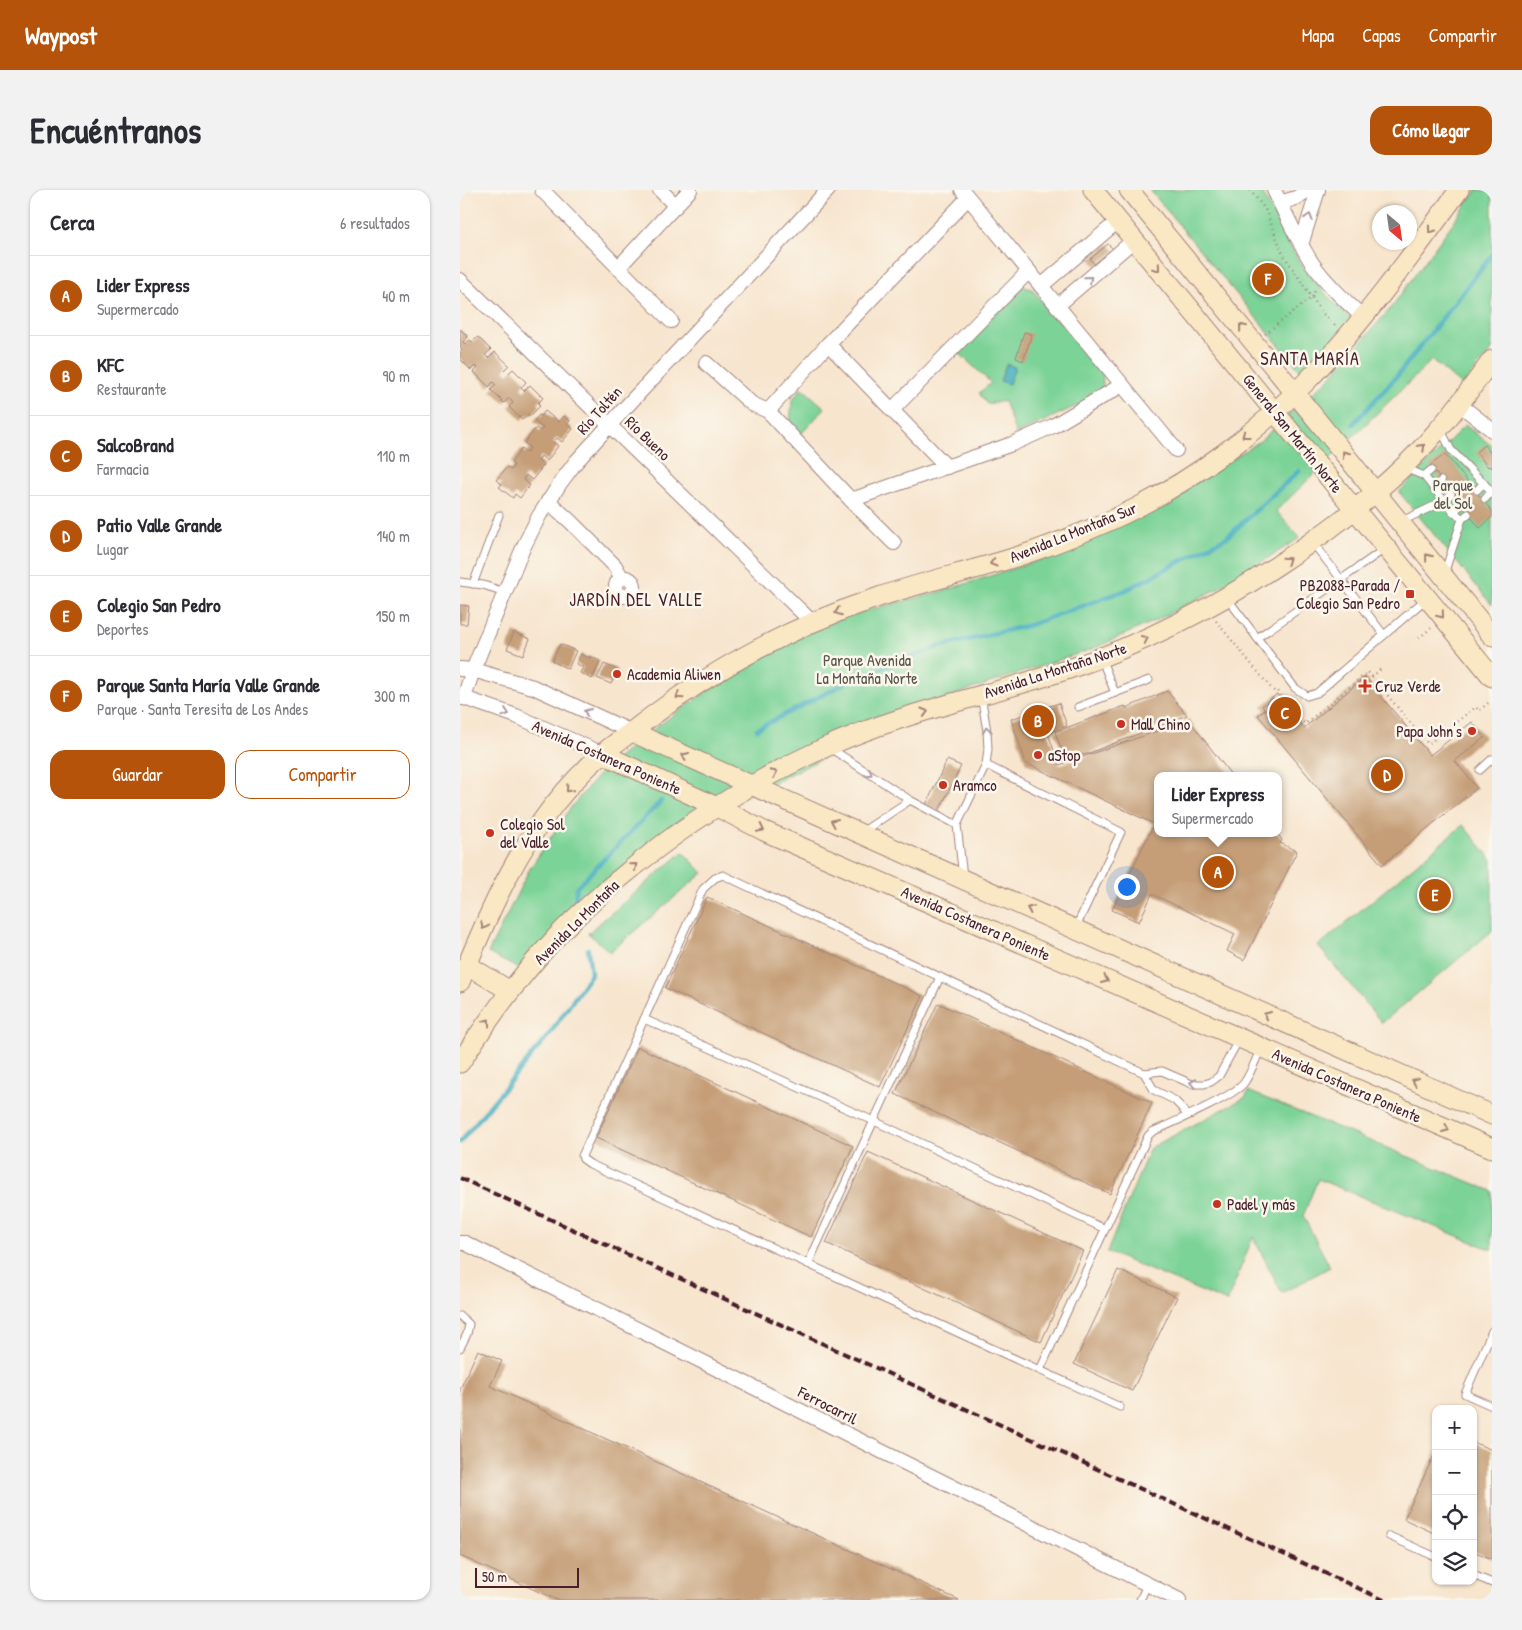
<!DOCTYPE html>
<html lang="es">
<meta charset="utf-8">
<style>
body{margin:0;font-family:"Patrick Hand",sans-serif;background:#f2f2f3;color:#2b2b33}
.controls{position:absolute;right:15px;bottom:15px;display:grid;overflow:hidden;border-radius:10px;box-shadow:0 1px 4px #0004}
.controls button{width:45px;height:45px;display:grid;place-items:center;padding:0;border:0;border-bottom:1px solid #e1e1e2;background:#fff;color:#2b2b33;font:25px sans-serif}
.compass{position:absolute;left:912px;top:15px;width:45px;height:45px;border-radius:50%;background:#fff;box-shadow:0 1px 4px #0004;rotate:151deg}
.scale{position:absolute;left:15px;bottom:12px;width:104px;box-sizing:border-box;padding-left:5px;border:2px solid #4a1f2b;border-top:0;font-size:14px;line-height:18px;white-space:nowrap;color:#4a1f2b;-webkit-text-stroke:4px #fbf7ec;paint-order:stroke}
.you{position:absolute;left:666px;top:696px;width:18px;height:18px;margin:-12px;border:4px solid #fff;border-radius:50%;background:#1a73e8;box-shadow:0 0 0 8px #1a73e833}
.badge{display:grid;place-items:center;width:32px;height:32px;border-radius:50%;background:#b45309;color:#fff;font-size:16px;font-weight:700}
.pin{position:absolute;translate:-50% -50%;border:2px solid #fff;box-shadow:0 1px 5px #0006}
.popup{position:absolute;left:694px;top:582px;width:128px;height:65px;box-sizing:border-box;display:grid;place-content:center;border-radius:10px;background:#fff;filter:drop-shadow(0 1px 4px #0005);font-size:16px;white-space:nowrap;color:#7c7c81}
.popup b{font-size:19px;color:#2b2b33}
.popup::after{content:'';position:absolute;left:50%;top:100%;margin-left:-10px;border:10px solid transparent;border-top-color:#fff}
.list{margin:0;padding:0;list-style:none}
h2{display:flex;justify-content:space-between;align-items:center;height:65px;margin:0;padding:0 20px;font-size:21px}
h2 small{font-size:16px;font-weight:400;color:#7c7c81}
.list li{display:grid;grid-template-columns:32px 1fr auto;gap:15px;align-items:center;box-sizing:border-box;height:80px;padding:0 20px;border-top:1px solid #e1e1e2}
.list b{display:block;font-size:19px;white-space:nowrap}
.list p{margin:0;font-size:16px;white-space:nowrap;color:#7c7c81}
.list em{font-size:16px;font-style:normal;color:#7c7c81}
.actions{display:flex;gap:10px;padding:15px 20px}
.actions a{flex:1;padding:11px 0;border:1px solid #b45309;border-radius:15px;text-align:center;font-size:18px;color:#b45309}
.actions .main{background:#b45309;color:#fff}
.icon{flex:none;width:28px;height:28px;fill:none;stroke:currentColor;stroke-width:2;stroke-linecap:round;stroke-linejoin:round}
.map{position:relative;flex:none;width:1032px;height:1410px;overflow:hidden;border-radius:15px}
header{display:flex;align-items:center;gap:30px;box-sizing:border-box;height:70px;padding:0 25px;background:#b45309;color:#fff}
header strong{font-size:24px}
nav{display:flex;gap:28px;margin-inline-start:auto;font-size:18px}
.intro{display:flex;align-items:center;justify-content:space-between;box-sizing:border-box;height:120px;padding:0 30px}
h1{margin:0;font-size:35px}
.button{padding:12px 22px;border-radius:15px;background:#b45309;color:#fff;font-size:18px;font-weight:700}
main{display:flex;gap:30px;padding:0 30px}
aside{flex:1;background:#fff;border-radius:15px;box-shadow:0 1px 4px #0004}
.map>svg:first-child{display:block}
</style>
<header>
<strong>Waypost</strong>
<nav><a>Mapa</a><a>Capas</a><a>Compartir</a></nav>
</header>
<div class="intro"><h1>Encuéntranos</h1><a class="button">Cómo llegar</a></div>
<main>
<aside>
<h2>Cerca<small>6 resultados</small></h2>
<ul class="list">
<li><span class="badge">A</span><div><b>Lider Express</b><p>Supermercado</p></div><em>40 m</em></li>
<li><span class="badge">B</span><div><b>KFC</b><p>Restaurante</p></div><em>90 m</em></li>
<li><span class="badge">C</span><div><b>SalcoBrand</b><p>Farmacia</p></div><em>110 m</em></li>
<li><span class="badge">D</span><div><b>Patio Valle Grande</b><p>Lugar</p></div><em>140 m</em></li>
<li><span class="badge">E</span><div><b>Colegio San Pedro</b><p>Deportes</p></div><em>150 m</em></li>
<li><span class="badge">F</span><div><b>Parque Santa María Valle Grande</b><p>Parque · Santa Teresita de Los Andes</p></div><em>300 m</em></li>
</ul>
<div class="actions"><a class="main">Guardar</a><a>Compartir</a></div>
</aside>
<div class="map">
<svg width="1032" height="1410" viewBox="0 0 1032 1410">
<rect width="100%" height="100%" fill="#fbf7ec"/>
<filter id="ink" filterUnits="userSpaceOnUse"><feTurbulence type="fractalNoise" baseFrequency=".02" numOctaves="2"/><feDisplacementMap in="SourceGraphic" scale="10" xChannelSelector="R" yChannelSelector="G"/><feConvolveMatrix kernelMatrix="1 2 1 2 8 2 1 2 1" color-interpolation-filters="sRGB"/></filter>
<filter id="wash" filterUnits="userSpaceOnUse"><feTurbulence type="fractalNoise" baseFrequency=".0096" numOctaves="4" result="noise"/><feDisplacementMap in="SourceGraphic" scale="20" xChannelSelector="R" yChannelSelector="G"/><feGaussianBlur stdDeviation="1.12" result="paint"/><feColorMatrix in="noise" values="0 0 0 0 0 0 0 0 0 0 0 0 0 0 0 0 0 1.4 0 .05"/><feComposite in="paint" operator="in"/></filter>
<g filter="url(#wash)">
<rect width="100%" height="100%" fill="#f7e5ce"/>
<g fill="#7cd397" stroke="#637961">
<path d="M690,0h111c14,26 26,54 43,78 13,19 31,35 47,51l-48,55z"/>
<path d="M1017,0h15v160l-30,36 -30,-26 -156,151 24,27 -72,45 -69,36 -64,29 -147,49 -266,130 -161,143 -33,-17 41,-83 42,-63 32,-37 56,-45 91,-64 97,-46 93,-23 128,-41 115,-60 77,-50 66,-60 64,-72z"/>
<path d="M562,96l10,3 68,80 3,6 -1,19 -86,40 -12,-33 -17,3 -8,-11 12,-10 -34,-32z"/>
<path d="M342,198l23,20 -24,26 -11,-10 2,-24z"/>
<path d="M1005,235l27,21v159l-93,-113z"/>
<path d="M1003,635l29,35v71l-110,92 -64,-77z"/>
<path d="M223,662l20,21 -93,79 -22,-19z"/>
<path d="M788,901l244,100v59l-174,-71 -15,37 27,51 -48,26 -29,-56 -26,65 -120,-50 43,-104 96,-51z"/>
</g>
<path fill="#42aec1" stroke="#466676" d="M546,174l9,3 -6,17 -9,-3z"/>
<g fill="none" stroke-linecap="round" stroke-linejoin="round">
<g stroke="#42aec1" stroke-width="4.5">
<path d="M893,234l44,-48 95,-121"/>
<path d="M297,539l98,-51 87,-32 88,-21 96,-35 101,-53 72,-66"/>
<path d="M115,719l1,-21 85,-87"/>
<path d="M0,952l91,-110 40,-58 -3,-25"/>
</g>
</g>
<g id="blocks">
<g fill="#c59e77">
<path d="M648,54l7,7 -19,15 -6,-7z"/>
<path d="M0,139l8,8 -5,5 2,2 5,-4 2,2 6,-5 13,13 -6,5 3,3 7,-6 14,13 -5,5 4,4 5,-5 13,13 -5,6 3,3 6,-6 13,13 -5,5 2,3 -10,10 -1,-2 -7,6 -13,-13 4,-4 -4,-5 -5,5 -13,-13 5,-5 -3,-3 -4,5 -15,-15 4,-4 -3,-2 -4,4 -11,-11v-6l2,-3 -2,-2z"/>
<path d="M564,142l8,2 -9,27 -7,-3z"/>
<path d="M85,221l14,11 5,-6 6,5 -3,3 6,5 -11,13 -5,-4 -4,4 5,4 -11,15 -6,-5 -3,5 6,4 -12,15 -6,-5 -3,5 7,5 -10,13 -5,-4 -2,4 -14,-11 3,-3 -6,-4 11,-13 4,3 3,-5 -3,-2 10,-14 5,4 4,-5 -6,-5 12,-15 4,3 3,-3 -9,-7 5,-6 2,1z"/>
<path d="M1024,255l8,10v13l-2,-2 -2,1 -12,-15z"/>
<path d="M985,264l47,57v6l-12,11 -50,-62z"/>
<path d="M0,415l9,1 -2,18h-7z"/>
<path d="M54,442l16,7 -7,16 -16,-6z"/>
<path d="M100,454l16,7 -8,18 -16,-8z"/>
<path d="M121,464l8,4v-2l11,5 -8,18 -12,-6 3,-6 -7,-3z"/>
<path d="M144,474l14,6 -7,14 -14,-6z"/>
<path d="M905,487l65,78 42,-33 13,15 -30,24 22,27 -95,77 -124,-150 7,-5 -3,-4 15,-12 27,34z"/>
<path d="M707,501l20,24 -103,40 -3,-1 -16,6 -10,-28 70,-26 1,2z"/>
<path d="M599,513l8,23 -19,7 11,32 130,-45 43,56h-74v57h119l5,7 -2,3 17,8 -53,109 -17,-9 8,-17 -83,-40 -13,28 -27,-12 42,-86 -128,-61 -15,-44z"/>
<path d="M487,570l14,6 -22,45 -13,-6z"/>
<path d="M247,707l216,99 -43,91 -215,-99z"/>
<path d="M478,813l214,100 -42,91 -215,-100z"/>
<path d="M178,857l215,99 -42,91 -215,-99z"/>
<path d="M408,962l215,99 -42,91 -215,-99z"/>
<path d="M658,1080l59,27 -45,94 -58,-27z"/>
<path d="M18,1160l24,11 -12,25 469,214h-402l-97,-44v-167z"/>
<path d="M1013,1252l19,8v109l-19,-8z"/>
<path d="M976,1261v83l-32,-15z"/>
</g>
</g>
</g>
<g filter="url(#ink)">
<use href="#blocks" fill-opacity="0" stroke="#a0827c" stroke-width="1"/>
<g fill="none" stroke-linecap="round" stroke-linejoin="round">
<g stroke="#a0827c" stroke-width="9">
<g id="lane">
<path d="M981,240l10,20 39,40v3l-5,6"/>
<path d="M945,278l19,8 20,25 7,-7"/>
<path d="M964,286l7,-6"/>
<path d="M973,298l8,-7"/>
<path d="M1017,300l7,-7"/>
<path d="M993,322l8,-7"/>
<path d="M1002,329l6,-5"/>
<path d="M940,332l44,-21 18,18 -18,55"/>
<path d="M853,353l71,92"/>
<path d="M0,392l23,3 22,7"/>
<path d="M13,394l26,-69"/>
<path d="M767,408l68,90 12,8 10,-3 110,-95"/>
<path d="M797,448l129,-90"/>
<path d="M641,468l14,35"/>
<path d="M618,517l71,-27"/>
<path d="M370,558l80,52 47,25"/>
<path d="M526,575l135,67 -45,95"/>
<path d="M1020,580l12,-11"/>
<path d="M402,642l48,-32"/>
<path d="M503,687l-6,-52 29,-60 2,-16 -1,-18 -6,-36"/>
<path d="M184,829l230,102 231,108"/>
<path d="M684,883l10,17 20,10 7,7 6,8"/>
<path d="M348,1074l132,-287"/>
<path d="M0,1126l9,8 -2,10 -7,14"/>
<path d="M1032,1141l-27,63 27,12"/>
<path d="M580,1180l108,-234 4,-4c20,-9 81,-35 92,-49 7,-10 12,-24 17,-35"/>
<path d="M660,1217l-530,-243 -7,-5 -1,-3 121,-267 12,-11 8,-3 421,198 18,-2 30,13h12l7,-2 8,-6 20,-37"/>
<path d="M929,1346l47,21"/>
<path d="M1013,1385l19,8"/>
<path d="M680,1410l7,-15"/>
</g>
</g>
<g stroke="#a0827c" stroke-width="16">
<g id="street">
<path d="M82,0l129,131"/>
<path d="M200,0l16,16"/>
<path d="M502,0l214,260"/>
<path d="M814,0c12,25 23,50 38,73 14,20 33,38 51,54"/>
<path d="M820,13l16,-5 12,-8"/>
<path d="M841,55l17,-55"/>
<path d="M158,78l72,-78"/>
<path d="M0,90l352,342"/>
<path d="M581,96l77,-65"/>
<path d="M597,116l77,-66"/>
<path d="M368,154l119,123"/>
<path d="M246,173l46,41 16,7 83,89 43,43"/>
<path d="M999,214l33,26"/>
<path d="M432,220l137,-139"/>
<path d="M308,221l60,-67 140,-146"/>
<path d="M391,310l161,-56 41,-18 69,-41"/>
<path d="M88,311l23,21 44,44 7,12"/>
<circle cx="165" cy="397" r="9"/>
<path d="M0,479l13,1 60,17 99,45"/>
<path d="M0,508h4l52,18 87,38"/>
<path d="M4,508l9,-28 50,-122 16,-32 22,-34 14,-19 51,-56 202,-217"/>
<path d="M0,1053h5l714,357"/>
</g>
</g>
<g stroke="#a0827c" stroke-width="21">
<g id="secondary">
<path d="M633,0l399,487"/>
<path d="M669,0c122,148 242,297 363,446"/>
<path d="M172,542l860,383"/>
<path d="M143,564l114,53 47,24 728,317"/>
<path d="M7,775l43,26"/>
<path d="M0,792c23,-55 46,-111 81,-160 17,-24 39,-49 62,-69 12,-10 25,-18 37,-28 73,-56 152,-99 239,-128 46,-16 94,-26 140,-41 39,-13 80,-29 117,-48 61,-31 122,-77 170,-126 57,-59 105,-126 153,-192"/>
<path d="M0,873c29,-46 61,-88 98,-128 20,-21 43,-41 66,-60 61,-51 128,-94 200,-127 78,-36 164,-52 245,-79 94,-32 179,-80 259,-139 39,-29 78,-62 109,-99 20,-22 37,-47 55,-71"/>
</g>
</g>
<g stroke="#a0827c" stroke-width="2.5" stroke-dasharray="1 4" stroke-linecap="butt">
<path d="M790,0l15,19 18,45 39,59 13,12"/>
<path d="M805,144l47,-37 4,-9"/>
<path d="M756,431l55,67 4,4 2,-1 28,33 63,-52 60,72 48,-37 3,4 9,-8"/>
<path d="M959,448l12,-10"/>
<path d="M912,487l10,-9"/>
</g>
<use href="#lane" stroke="#fff" stroke-width="7"/>
<use href="#street" stroke="#fff" stroke-width="14"/>
<use href="#secondary" stroke="#fae7c3" stroke-width="19"/>
<path stroke="#4a1f2b" stroke-width="4" stroke-dasharray="8 4" stroke-linecap="butt" d="M0,988l924,422"/>
</g>
<defs><path id="oneway-chevron" d="M-2-3.5L2.5 0L-2 3.5" fill="none" stroke-width="1.6" stroke-linecap="round" stroke-linejoin="round" transform="scale(1.25)"/></defs>
<g stroke="#ae9aa0">
<use href="#oneway-chevron" transform="translate(849 27) rotate(-73)"/>
<use href="#oneway-chevron" transform="translate(629 89) rotate(-41)"/>
<use href="#oneway-chevron" transform="translate(127 522) rotate(-156)"/>
<use href="#oneway-chevron" transform="translate(46 523) rotate(19)"/>
<use href="#oneway-chevron" transform="translate(527 540) rotate(-96)"/>
<use href="#oneway-chevron" transform="translate(409 583) rotate(33)"/>
<use href="#oneway-chevron" transform="translate(733 893) rotate(-168)"/>
</g>
<g stroke="#a28377">
<use href="#oneway-chevron" transform="translate(971 40) rotate(126)"/>
<use href="#oneway-chevron" transform="translate(697 78) rotate(51)"/>
<use href="#oneway-chevron" transform="translate(782 137) rotate(-129)"/>
<use href="#oneway-chevron" transform="translate(785 245) rotate(143)"/>
<use href="#oneway-chevron" transform="translate(962 257) rotate(-45)"/>
<use href="#oneway-chevron" transform="translate(885 264) rotate(-128)"/>
<use href="#oneway-chevron" transform="translate(968 367) rotate(-129)"/>
<use href="#oneway-chevron" transform="translate(827 370) rotate(-35)"/>
<use href="#oneway-chevron" transform="translate(533 373) rotate(164)"/>
<use href="#oneway-chevron" transform="translate(378 422) rotate(159)"/>
<use href="#oneway-chevron" transform="translate(981 425) rotate(51)"/>
<use href="#oneway-chevron" transform="translate(685 449) rotate(-24)"/>
<use href="#oneway-chevron" transform="translate(219 506) rotate(146)"/>
<use href="#oneway-chevron" transform="translate(465 522) rotate(-17)"/>
<use href="#oneway-chevron" transform="translate(225 566) rotate(-156)"/>
<use href="#oneway-chevron" transform="translate(314 583) rotate(-28)"/>
<use href="#oneway-chevron" transform="translate(109 599) rotate(131)"/>
<use href="#oneway-chevron" transform="translate(374 632) rotate(-156)"/>
<use href="#oneway-chevron" transform="translate(301 639) rotate(26)"/>
<use href="#oneway-chevron" transform="translate(174 676) rotate(-40)"/>
<use href="#oneway-chevron" transform="translate(570 719) rotate(-156)"/>
<use href="#oneway-chevron" transform="translate(24 736) rotate(115)"/>
<use href="#oneway-chevron" transform="translate(645 790) rotate(24)"/>
<use href="#oneway-chevron" transform="translate(807 825) rotate(-156)"/>
<use href="#oneway-chevron" transform="translate(27 832) rotate(-54)"/>
<use href="#oneway-chevron" transform="translate(955 891) rotate(-156)"/>
<use href="#oneway-chevron" transform="translate(986 939) rotate(24)"/>
</g>
</g>
<g fill="#c8321e" stroke="#fbf7ec" stroke-width="2">
<rect x="945" y="399" width="10" height="10" rx="2.5"/>
<circle cx="157" cy="484" r="5"/>
<path d="M902.5 488.5h5v5h5v5h-5v5h-5v-5h-5v-5h5z"/>
<circle cx="661" cy="534" r="5"/>
<circle cx="1012" cy="541" r="5"/>
<circle cx="578" cy="565" r="5"/>
<circle cx="483" cy="595" r="5"/>
<circle cx="30" cy="643" r="5"/>
<circle cx="757" cy="1014" r="5"/>
</g>
<g text-anchor="middle" stroke-width="5" stroke-linejoin="round" paint-order="stroke">
<g font-size="16" fill="#4a1f2b" stroke="#fbf7ec">
<text transform="translate(139 220) rotate(-48)" y="6">Río Toltén</text>
<text transform="translate(833 243) rotate(51)" y="6">General San Martín Norte</text>
<text transform="translate(188 248) rotate(44)" y="6">Río Bueno</text>
<text transform="translate(613 342) rotate(-22)" y="6">Avenida La Montaña Sur</text>
<text transform="translate(595 480) rotate(-18)" y="6">Avenida La Montaña Norte</text>
<text transform="translate(147 567) rotate(24)" y="6">Avenida Costanera Poniente</text>
<text transform="translate(116 732) rotate(-45)" y="6">Avenida La Montaña</text>
<text transform="translate(516 733) rotate(24)" y="6">Avenida Costanera Poniente</text>
<text transform="translate(887 895) rotate(24)" y="6">Avenida Costanera Poniente</text>
<text transform="translate(368 1215) rotate(27)" y="6">Ferrocarril</text>
</g>
<g font-size="16" fill="#59554b" stroke="#fbf7ec">
<text x="993" y="301">Parque<tspan x="993" dy="18">del Sol</tspan></text>
<text x="407" y="476">Parque Avenida<tspan x="407" dy="18">La Montaña Norte</tspan></text>
</g>
<g font-size="16" fill="#4a1f2b" stroke="#fbf7ec" text-anchor="start">
<text x="940" y="401" text-anchor="end">PB2088-Parada /<tspan x="940" dy="18">Colegio San Pedro</tspan></text>
<text x="167" y="490">Academia Aliwen</text>
<text x="915" y="502">Cruz Verde</text>
<text x="671" y="540">Mall Chino</text>
<text x="1002" y="547" text-anchor="end">Papa John's</text>
<text x="588" y="571">aStop</text>
<text x="493" y="601">Aramco</text>
<text x="40" y="640">Colegio Sol<tspan x="40" dy="18">del Valle</tspan></text>
<text x="767" y="1020">Padel y más</text>
</g>
<g font-size="18" letter-spacing="1" fill="#4a1f2b" stroke="#fbf7ec">
<text x="850" y="175">SANTA MARÍA</text>
<text x="176" y="416">JARDÍN DEL VALLE</text>
</g>
</g>
</svg>
<div class="controls">
<button>+</button>
<button>−</button>
<button><svg class="icon" aria-label="locate" viewBox="0 0 24 24"><circle cx="12" cy="12" r="6"/><path d="M12 2v4M12 18v4M2 12h4M18 12h4"/></svg></button>
<button><svg class="icon" aria-label="layers" viewBox="0 0 24 24"><path d="M12 4l9 5-9 5-9-5zM3 14l9 5 9-5"/></svg></button>
</div>
<svg class="compass" viewBox="-18 -18 36 36"><path d="M0-13l5 13h-10z" fill="#e53935"/><path d="M0 13l5-13h-10z" fill="#7c7c81"/></svg>
<div class="scale">50 m</div>
<div class="you"></div>
<div class="pin badge" style="left:758px;top:682px">A</div>
<div class="popup"><b>Lider Express</b>Supermercado</div>
<div class="pin badge" style="left:578px;top:531px">B</div>
<div class="pin badge" style="left:825px;top:523px">C</div>
<div class="pin badge" style="left:927px;top:585px">D</div>
<div class="pin badge" style="left:975px;top:705px">E</div>
<div class="pin badge" style="left:808px;top:89px">F</div>
</div>
</main>
